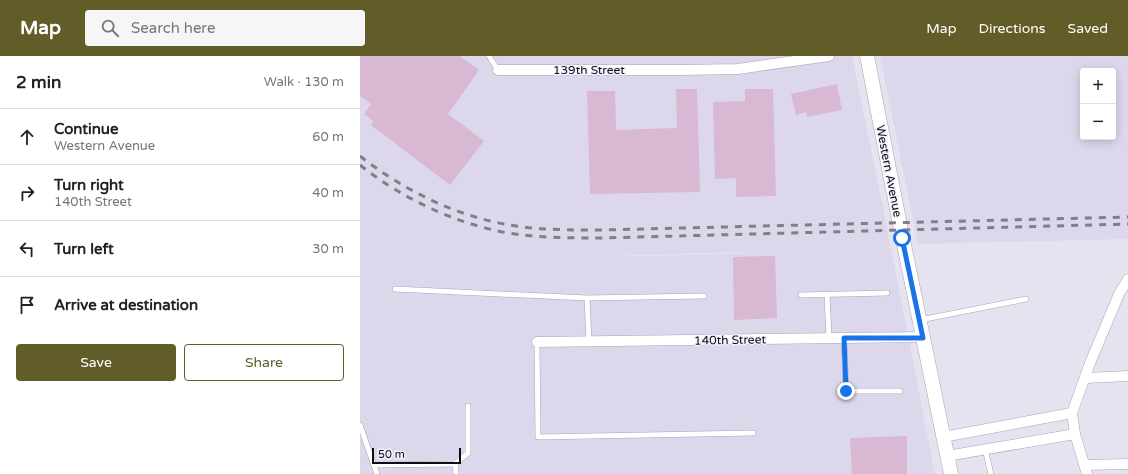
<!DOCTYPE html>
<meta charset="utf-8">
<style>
body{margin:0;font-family:"Varela Round",sans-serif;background:#f6f6f6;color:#222}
.controls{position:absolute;right:12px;top:12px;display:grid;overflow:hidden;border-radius:4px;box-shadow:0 2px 10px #0003}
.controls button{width:36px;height:36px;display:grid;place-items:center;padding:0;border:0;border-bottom:1px solid #e0e0e0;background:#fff;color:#222;font:20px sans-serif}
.scale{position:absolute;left:12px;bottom:10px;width:89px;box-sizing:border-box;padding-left:4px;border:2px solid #0e0d11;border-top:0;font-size:11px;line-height:14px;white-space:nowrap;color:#0e0d11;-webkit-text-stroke:3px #f4f0fe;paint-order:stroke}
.stop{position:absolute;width:12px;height:12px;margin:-9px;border:3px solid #1a73e8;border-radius:50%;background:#fff}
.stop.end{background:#1a73e8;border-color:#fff;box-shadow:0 1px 4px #0008}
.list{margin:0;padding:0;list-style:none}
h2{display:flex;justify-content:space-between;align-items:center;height:52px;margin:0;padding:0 16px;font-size:17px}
h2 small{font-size:13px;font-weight:400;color:#767676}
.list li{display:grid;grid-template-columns:26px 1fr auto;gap:12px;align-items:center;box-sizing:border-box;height:56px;padding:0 16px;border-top:1px solid #e0e0e0}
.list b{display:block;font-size:15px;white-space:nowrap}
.list p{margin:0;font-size:13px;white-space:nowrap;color:#767676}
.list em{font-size:13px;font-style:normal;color:#767676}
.actions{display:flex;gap:8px;padding:12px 16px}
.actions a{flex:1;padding:9px 0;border:1px solid #625c29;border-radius:4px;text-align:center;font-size:14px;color:#625c29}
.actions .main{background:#625c29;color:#fff}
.icon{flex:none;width:22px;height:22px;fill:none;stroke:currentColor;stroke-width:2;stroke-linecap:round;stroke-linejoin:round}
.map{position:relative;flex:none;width:768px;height:418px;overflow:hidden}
header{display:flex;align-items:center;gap:24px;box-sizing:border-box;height:56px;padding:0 20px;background:#625c29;color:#fff}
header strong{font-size:19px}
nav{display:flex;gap:22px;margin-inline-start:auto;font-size:14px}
.search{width:280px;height:36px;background:#f6f6f6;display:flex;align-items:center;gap:10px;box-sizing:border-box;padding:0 14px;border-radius:4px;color:#767676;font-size:15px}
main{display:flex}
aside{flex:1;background:#fff}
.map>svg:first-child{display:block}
</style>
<header>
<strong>Map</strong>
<div class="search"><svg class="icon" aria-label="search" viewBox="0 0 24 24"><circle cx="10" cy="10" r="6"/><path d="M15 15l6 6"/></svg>Search here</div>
<nav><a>Map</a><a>Directions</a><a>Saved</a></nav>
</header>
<main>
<aside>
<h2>2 min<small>Walk · 130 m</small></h2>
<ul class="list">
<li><svg class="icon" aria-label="ahead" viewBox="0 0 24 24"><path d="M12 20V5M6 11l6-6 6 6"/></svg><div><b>Continue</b><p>Western Avenue</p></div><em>60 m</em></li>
<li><svg class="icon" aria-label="right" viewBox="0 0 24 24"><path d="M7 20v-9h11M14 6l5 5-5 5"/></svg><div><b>Turn right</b><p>140th Street</p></div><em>40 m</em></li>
<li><svg class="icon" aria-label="left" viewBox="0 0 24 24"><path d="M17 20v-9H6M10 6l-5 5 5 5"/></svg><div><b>Turn left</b></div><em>30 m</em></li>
<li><svg class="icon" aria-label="arrive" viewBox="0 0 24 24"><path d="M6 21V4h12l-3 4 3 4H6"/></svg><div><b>Arrive at destination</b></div></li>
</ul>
<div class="actions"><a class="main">Save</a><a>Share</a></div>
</aside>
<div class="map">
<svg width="768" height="418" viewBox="0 0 768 418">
<rect width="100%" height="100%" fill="#e6e3f1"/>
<g fill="#ddd7ec" fill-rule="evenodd">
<path d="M0,0h492l31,152 52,266h-575zM388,197l-94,3h-43l137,-4z"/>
<path d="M520,0h248v183l-210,5zM723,15h30v66h-30z"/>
</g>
<g fill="#d8b8d3">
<path d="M0,0h100l19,14 -31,44 36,27 -34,44 -79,-60 2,-4 -9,-7 7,-10 -11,-8z"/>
<path d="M477,28l5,26 -35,7 -1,-5 -10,3 -5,-21z"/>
<path d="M316,33h21l3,103 -110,2 -3,-103h28l1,39 61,-2z"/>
<path d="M385,33h28l3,107 -40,1v-19l-21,1 -2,-77 32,-1z"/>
<path d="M415,200l2,62 -43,2 -1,-63z"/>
<path d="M547,380v38h-55l-2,-36z"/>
</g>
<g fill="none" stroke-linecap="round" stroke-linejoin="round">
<g stroke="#a8a5b2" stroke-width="6">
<g id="lane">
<path d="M129,0l9,14"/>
<path d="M35,233l192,9 2,44"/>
<path d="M441,239l86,-2"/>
<path d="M467,239l2,43"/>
<path d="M227,242l117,-2"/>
<path d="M560,264l106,-21"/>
<path d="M484,282l2,53h54"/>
<path d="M177,286l1,95 215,-4"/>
<path d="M0,369l17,49"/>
<path d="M625,393l6,25"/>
<path d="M14,409l81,-1"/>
<path d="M96,418l-1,-10 13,-11v-47"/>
</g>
</g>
<g stroke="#a8a5b2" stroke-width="11">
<g id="street">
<path d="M138,14h182l58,-1 91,-13"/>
<path d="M177,286l386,-5"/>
<path d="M725,322l43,-2"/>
<path d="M583,381l129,-24"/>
<path d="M587,400l128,-22"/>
<path d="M724,409l44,-1"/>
<path d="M727,418l-12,-40 -3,-21 18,-50 29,-69 9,-15"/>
</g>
</g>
<g stroke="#a8a5b2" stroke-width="15">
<path id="secondary" d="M507,0l34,174 50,244"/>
</g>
<use href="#lane" stroke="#fff" stroke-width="5"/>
<use href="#street" stroke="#fff" stroke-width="10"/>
<use href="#secondary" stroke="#fff" stroke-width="14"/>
<g stroke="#807e87" stroke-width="3" stroke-dasharray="7 7" stroke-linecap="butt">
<path d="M0,100c50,39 108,66 172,72 23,2 46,2 70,2l526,-13"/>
<path d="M0,109c43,34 94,58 148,68 31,5 63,5 94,5l526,-14"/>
</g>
</g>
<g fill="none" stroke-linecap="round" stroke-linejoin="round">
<path stroke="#1a73e8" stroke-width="5" d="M486,335l-2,-53h79l-21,-100"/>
</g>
<g text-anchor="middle" stroke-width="3" stroke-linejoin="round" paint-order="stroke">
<g font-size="12" fill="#0e0d11" stroke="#f4f0fe">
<text x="229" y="18">139th Street</text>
<text transform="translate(529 115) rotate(79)" y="4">Western Avenue</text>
<text transform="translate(370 284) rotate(-1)" y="4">140th Street</text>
</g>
</g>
</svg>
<div class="controls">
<button>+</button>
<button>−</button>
</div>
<div class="scale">50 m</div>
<div class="stop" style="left:542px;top:182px"></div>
<div class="stop end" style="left:486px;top:335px"></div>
</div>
</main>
